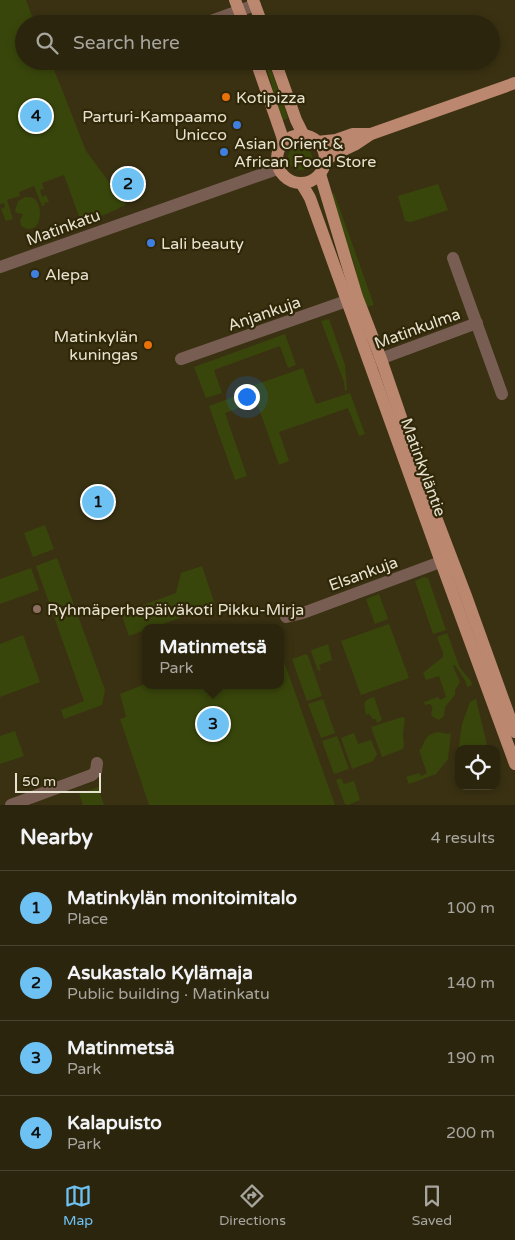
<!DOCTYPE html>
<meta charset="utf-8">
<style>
body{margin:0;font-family:"Varela Round",sans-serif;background:#342d17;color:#f1f3f6}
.controls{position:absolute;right:15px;bottom:15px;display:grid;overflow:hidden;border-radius:10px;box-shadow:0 2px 8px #0003}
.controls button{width:45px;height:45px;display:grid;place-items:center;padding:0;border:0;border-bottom:1px solid #48422e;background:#2c250e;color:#f1f3f6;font:25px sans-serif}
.scale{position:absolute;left:15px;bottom:12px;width:86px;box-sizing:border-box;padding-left:5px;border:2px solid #e8e2d1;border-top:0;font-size:14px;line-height:18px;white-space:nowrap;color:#e8e2d1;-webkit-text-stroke:4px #302708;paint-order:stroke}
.you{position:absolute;left:246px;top:396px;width:18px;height:18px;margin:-12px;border:4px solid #fff;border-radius:50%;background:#1a73e8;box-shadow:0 0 0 8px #1a73e833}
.badge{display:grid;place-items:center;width:32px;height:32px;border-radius:50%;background:#6dc2f3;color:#111;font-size:16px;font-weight:700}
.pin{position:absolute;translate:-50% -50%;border:2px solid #fff;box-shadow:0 1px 5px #0006}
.popup{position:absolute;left:142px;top:624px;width:142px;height:65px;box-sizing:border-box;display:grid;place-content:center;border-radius:10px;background:#2c250e;filter:drop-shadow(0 1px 4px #0005);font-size:16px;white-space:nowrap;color:#a6a59e}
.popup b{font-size:19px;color:#f1f3f6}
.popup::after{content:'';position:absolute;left:50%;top:100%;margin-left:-10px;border:10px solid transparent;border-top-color:#2c250e}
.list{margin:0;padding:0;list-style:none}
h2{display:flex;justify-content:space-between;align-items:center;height:65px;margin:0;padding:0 20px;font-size:21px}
h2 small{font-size:16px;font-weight:400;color:#a6a59e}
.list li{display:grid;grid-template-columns:32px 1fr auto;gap:15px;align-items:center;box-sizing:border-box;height:75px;padding:0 20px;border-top:1px solid #48422e}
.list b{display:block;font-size:19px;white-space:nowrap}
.list p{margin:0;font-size:16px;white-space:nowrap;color:#a6a59e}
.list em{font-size:16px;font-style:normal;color:#a6a59e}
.icon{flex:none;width:28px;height:28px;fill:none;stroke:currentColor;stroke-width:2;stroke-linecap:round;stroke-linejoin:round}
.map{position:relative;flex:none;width:515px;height:805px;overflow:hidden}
.search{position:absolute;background:#2c250e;box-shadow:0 2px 8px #0003;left:15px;right:15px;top:15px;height:55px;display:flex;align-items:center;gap:12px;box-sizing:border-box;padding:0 18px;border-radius:28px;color:#a6a59e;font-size:19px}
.sheet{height:365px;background:#2c250e}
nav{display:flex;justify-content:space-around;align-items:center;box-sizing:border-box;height:70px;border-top:1px solid #48422e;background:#2c250e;font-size:14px;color:#a6a59e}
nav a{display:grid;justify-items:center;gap:2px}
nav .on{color:#6dc2f3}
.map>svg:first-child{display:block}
</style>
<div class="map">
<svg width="515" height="805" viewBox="0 0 515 805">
<rect width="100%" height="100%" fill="#3a3112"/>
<g fill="#39460b">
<path d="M0,0h26l9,24h-11v37h26l9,21 27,69 40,54 -8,3v1l-17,7 -1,-2 -6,3 1,1 -14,4 -17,-47 -22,8 2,6 -4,1 2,7 4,-2 3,7 -5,1 1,2 -3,1 -8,-20 -15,6 1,4 -13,4 6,19 -7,2 -5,-12 4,-2 -1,-4 -4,1z"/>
<path d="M264,61h4l20,57 -7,3 -3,-7 -7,-32z"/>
<circle cx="300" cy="158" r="12"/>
<path d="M438,184l10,26 -37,12 -6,-1 -7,-25z"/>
<path d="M334,193l40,112 -9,2 -7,-24 -4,-20 -24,-68z"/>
<path d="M25,197c3,0 6,0 8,1 12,6 9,41 -12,28l-1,-6 3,-6 -6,-1 -2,-2 3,-10z"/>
<path d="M329,319l16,46 2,25 -2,1 -1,-9 -23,-61z"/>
<path d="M285,334l11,31 -8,3 -8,-22 -66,24 8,23 -16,5 -12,-31z"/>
<path d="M303,368l13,36 34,-11 15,41 -6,2 -11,-28 -69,24 10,29 -10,4 -21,-59 -6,-10 -9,-7z"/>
<path d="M241,394l6,4 3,6 -25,9 22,63 -12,4 -26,-74z"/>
<path d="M45,525l9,24 -21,8 -9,-24z"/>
<path d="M57,558l48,132 -3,15 -38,14 -3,-9 23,-9 -48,-135z"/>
<path d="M202,566l13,39 -63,23h-6l-1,2 -16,6 -8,-23 55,-20 5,-20z"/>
<path d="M31,568l8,22 -39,14v-25z"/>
<path d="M424,577l4,1 18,52 -13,4 -18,-53z"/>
<path d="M379,594l9,25 -13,5 -9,-25z"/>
<path d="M389,624l20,54 -48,17 -20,-54z"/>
<path d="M447,633l13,35 11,13 1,4 -5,2 -1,-5 -11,-17 -2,1 7,16 -5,8v5l-10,12 -1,9 -5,4 -6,-3 -2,-3c1,-4 3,-7 -1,-10l-5,1 -1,-3 14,-5 2,3 6,-3 -7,-21 -13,4 -3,-7 20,-16v-4l-6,-16z"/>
<path d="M23,635l17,47 -40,15v-53z"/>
<path d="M328,644l4,16 -13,5 2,5 -3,1 -7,-20 1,-1z"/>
<path d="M281,653l54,152h-186l-29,-86 6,-2 -6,-23 25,-10 1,1h134z"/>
<path d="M306,654l2,2 14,40 -15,5 -15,-42z"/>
<path d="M374,697l8,23 -5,3 -1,-4h-3l-4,-5 -3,1c-2,-12 -4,-14 8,-18z"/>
<path d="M323,699l12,34 -14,5 -13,-34z"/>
<path d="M476,699l12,50h-29v33l-1,1 -3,-9 7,-50 8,-22z"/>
<path d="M402,717l3,1 -2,16 1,12 -1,3 -21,8 -11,-30z"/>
<path d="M15,731l9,25 -24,8v-28z"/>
<path d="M438,732l10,2 3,-1 -3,26 -12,15 -27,10 -3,-7 13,-4 2,3 6,-3 -8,-23 3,-2c3,-10 6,-14 16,-16z"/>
<path d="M354,733l4,11 13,-4 6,14 -4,7 -21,8 -11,-31z"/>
<path d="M337,736l12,33 -15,5 -12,-33z"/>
<path d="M341,778l3,6 10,-3 6,19 -12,5 -3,-1 -9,-24z"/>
<path d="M98,787l6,18h-21l-4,-11z"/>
</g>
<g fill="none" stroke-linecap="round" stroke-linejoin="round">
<g stroke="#785d52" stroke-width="12">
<path d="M203,24l52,-19"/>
<path d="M453,258l49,136"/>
<path d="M0,267l280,-99"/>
<path d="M181,359l174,-61"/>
<path d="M372,362l105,-39"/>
<path d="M286,617l17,-4 148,-55"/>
<path d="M11,805l81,-30 4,-4 1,-8"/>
</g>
<g stroke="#bc876f" stroke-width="12">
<path d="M235,0l9,24"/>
<path d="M253,0l9,24"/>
<path d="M256,61l26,75 2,8"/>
<path d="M275,61l21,59 8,16"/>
<circle cx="301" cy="159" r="24"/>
<path d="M317,142l19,-2 17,-6h18"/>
<path d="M325,161l8,-6 23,-11 15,-10 144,-51"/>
<path d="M320,174l37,123 24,62 48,140 37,97 49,136"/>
<path d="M301,183l5,8 4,7 131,364 74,202"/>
</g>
</g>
<g fill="#e8710a" stroke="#302708" stroke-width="2">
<circle cx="226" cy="97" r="5"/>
<circle cx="148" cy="345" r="5"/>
</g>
<g fill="#3f7fe0" stroke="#302708" stroke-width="2">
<circle cx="237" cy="125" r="5"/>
<circle cx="224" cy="152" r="5"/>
<circle cx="151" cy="243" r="5"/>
<circle cx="35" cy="274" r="5"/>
</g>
<circle fill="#8d6e63" stroke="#302708" stroke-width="2" cx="37" cy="609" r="5"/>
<g text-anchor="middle" stroke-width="4.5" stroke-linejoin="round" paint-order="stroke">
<g font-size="16" fill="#e8e2d1" stroke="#302708" text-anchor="start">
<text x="236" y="103">Kotipizza</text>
<text x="227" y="122" text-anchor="end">Parturi-Kampaamo<tspan x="227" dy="18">Unicco</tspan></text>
<text x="234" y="149">Asian Orient &amp;<tspan x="234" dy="18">African Food Store</tspan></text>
<text x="161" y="249">Lali beauty</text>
<text x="45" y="280">Alepa</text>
<text x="138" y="342" text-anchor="end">Matinkylän<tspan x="138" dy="18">kuningas</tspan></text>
<text x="47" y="615">Ryhmäperhepäiväkoti Pikku-Mirja</text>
</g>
<g font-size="16" fill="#e8e2d1" stroke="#302708">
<text transform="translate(63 227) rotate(-20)" y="6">Matinkatu</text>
<text transform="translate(264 313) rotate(-19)" y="6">Anjankuja</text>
<text transform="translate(417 328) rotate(-20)" y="6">Matinkulma</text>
<text transform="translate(424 467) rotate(70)" y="6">Matinkyläntie</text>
<text transform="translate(363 573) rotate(-20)" y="6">Elsankuja</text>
</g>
</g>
</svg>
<div class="controls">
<button><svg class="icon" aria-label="locate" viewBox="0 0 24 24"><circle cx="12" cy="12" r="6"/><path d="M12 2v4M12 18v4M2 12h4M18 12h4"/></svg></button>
</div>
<div class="scale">50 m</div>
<div class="you"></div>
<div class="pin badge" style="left:98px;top:502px">1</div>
<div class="pin badge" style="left:128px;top:184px">2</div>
<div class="pin badge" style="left:213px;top:724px">3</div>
<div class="popup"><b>Matinmetsä</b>Park</div>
<div class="pin badge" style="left:36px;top:116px">4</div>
<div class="search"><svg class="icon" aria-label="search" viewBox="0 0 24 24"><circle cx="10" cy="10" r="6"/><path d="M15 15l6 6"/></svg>Search here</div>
</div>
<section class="sheet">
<h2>Nearby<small>4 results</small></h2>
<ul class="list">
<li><span class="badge">1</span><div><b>Matinkylän monitoimitalo</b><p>Place</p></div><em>100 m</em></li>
<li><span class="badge">2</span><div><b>Asukastalo Kylämaja</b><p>Public building · Matinkatu</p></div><em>140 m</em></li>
<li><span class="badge">3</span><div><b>Matinmetsä</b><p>Park</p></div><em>190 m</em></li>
<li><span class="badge">4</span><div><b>Kalapuisto</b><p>Park</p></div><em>200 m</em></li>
</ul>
</section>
<nav>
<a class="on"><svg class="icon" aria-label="map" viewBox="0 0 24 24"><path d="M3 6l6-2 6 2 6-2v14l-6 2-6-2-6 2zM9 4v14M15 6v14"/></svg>Map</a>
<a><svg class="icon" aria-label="directions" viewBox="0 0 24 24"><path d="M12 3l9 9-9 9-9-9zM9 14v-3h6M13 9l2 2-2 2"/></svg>Directions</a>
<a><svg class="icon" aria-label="saved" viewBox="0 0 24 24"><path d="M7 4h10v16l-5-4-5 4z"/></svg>Saved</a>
</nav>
